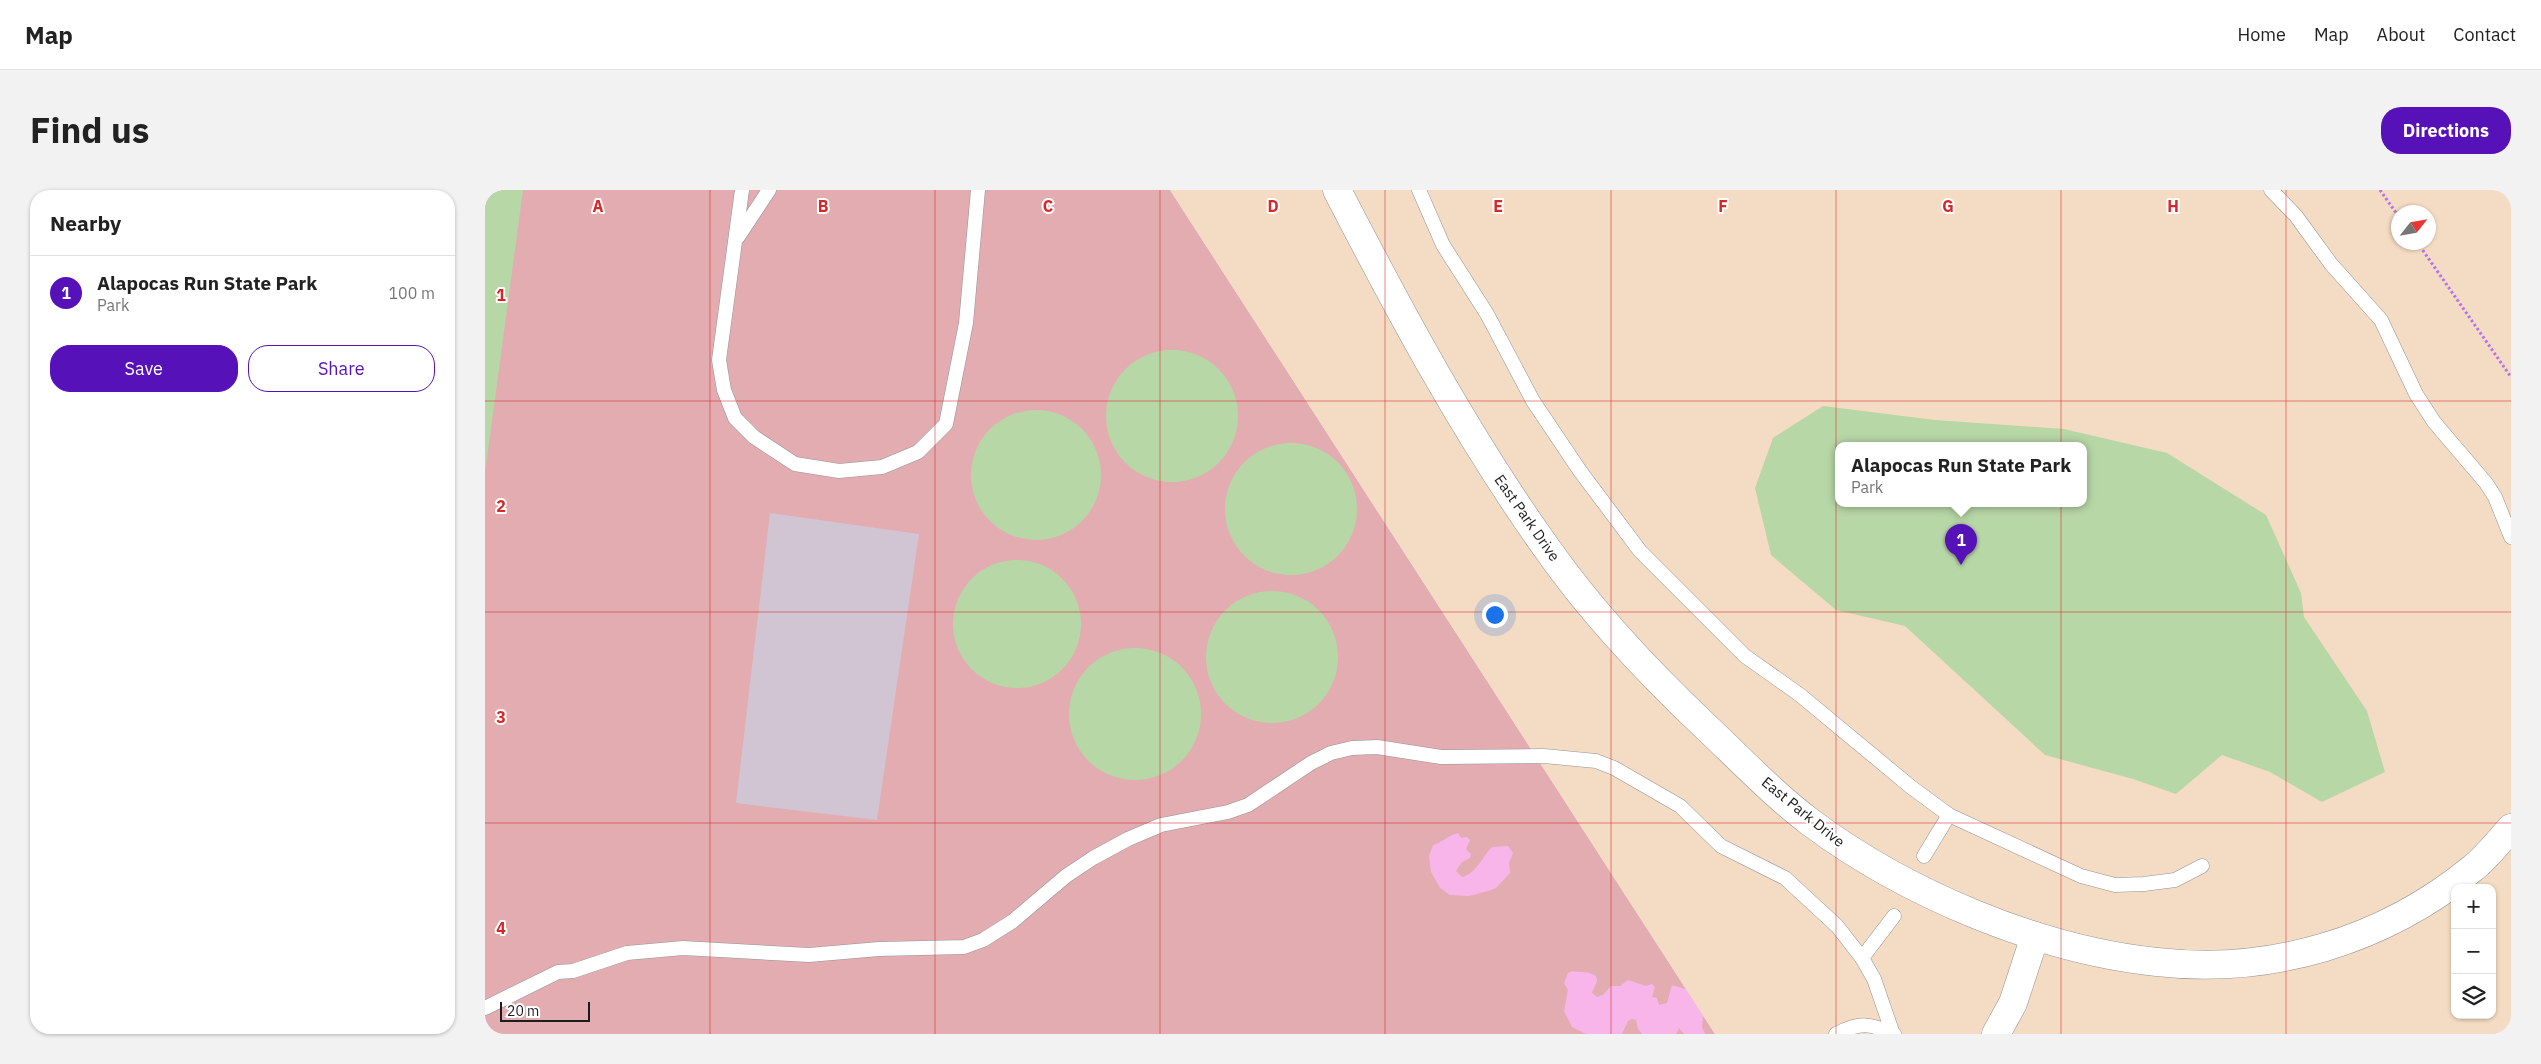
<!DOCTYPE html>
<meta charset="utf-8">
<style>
body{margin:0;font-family:"IBM Plex Sans",sans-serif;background:#f2f2f2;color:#222}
.controls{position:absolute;right:15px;bottom:15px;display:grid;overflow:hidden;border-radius:10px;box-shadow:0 1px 4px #0004}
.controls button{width:45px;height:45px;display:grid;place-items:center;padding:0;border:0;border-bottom:1px solid #e0e0e0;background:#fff;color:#222;font:25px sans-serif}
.compass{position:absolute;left:1906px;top:15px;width:45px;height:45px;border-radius:50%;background:#fff;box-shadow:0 1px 4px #0004;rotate:59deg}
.scale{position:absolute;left:15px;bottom:12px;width:90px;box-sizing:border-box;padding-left:5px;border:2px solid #1c1c1c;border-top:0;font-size:14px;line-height:18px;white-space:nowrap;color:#1c1c1c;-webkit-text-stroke:4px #fff;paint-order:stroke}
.you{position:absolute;left:1009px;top:424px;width:18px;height:18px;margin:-12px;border:4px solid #fff;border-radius:50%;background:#1a73e8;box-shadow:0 0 0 8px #1a73e833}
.badge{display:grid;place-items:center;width:32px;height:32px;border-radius:50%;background:#5611b8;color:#fff;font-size:16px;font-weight:700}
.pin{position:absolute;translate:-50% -41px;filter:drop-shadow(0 1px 2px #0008)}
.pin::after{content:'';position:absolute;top:26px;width:18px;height:15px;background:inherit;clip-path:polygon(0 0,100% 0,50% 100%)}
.popup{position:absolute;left:1350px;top:252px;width:252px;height:65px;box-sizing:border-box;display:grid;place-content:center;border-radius:10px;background:#fff;filter:drop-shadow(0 1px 4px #0005);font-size:16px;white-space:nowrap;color:#767676}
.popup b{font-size:19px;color:#222}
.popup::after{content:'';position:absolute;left:50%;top:100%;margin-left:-10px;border:10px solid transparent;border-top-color:#fff}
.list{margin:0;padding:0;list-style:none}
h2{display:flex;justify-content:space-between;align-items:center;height:65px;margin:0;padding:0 20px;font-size:21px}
h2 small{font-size:16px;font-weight:400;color:#767676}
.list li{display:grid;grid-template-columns:32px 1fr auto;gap:15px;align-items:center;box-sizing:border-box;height:75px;padding:0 20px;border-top:1px solid #e0e0e0}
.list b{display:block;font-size:19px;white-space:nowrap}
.list p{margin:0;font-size:16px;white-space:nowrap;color:#767676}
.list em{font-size:16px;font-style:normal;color:#767676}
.actions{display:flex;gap:10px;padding:15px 20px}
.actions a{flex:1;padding:11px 0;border:1px solid #5611b8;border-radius:20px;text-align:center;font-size:18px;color:#5611b8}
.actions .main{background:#5611b8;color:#fff}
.icon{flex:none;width:28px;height:28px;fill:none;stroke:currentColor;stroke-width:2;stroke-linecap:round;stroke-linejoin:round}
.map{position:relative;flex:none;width:2026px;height:844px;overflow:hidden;border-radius:20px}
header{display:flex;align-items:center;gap:30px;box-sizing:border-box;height:70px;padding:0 25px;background:#fff;border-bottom:1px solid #e0e0e0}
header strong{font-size:24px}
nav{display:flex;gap:28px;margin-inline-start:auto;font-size:18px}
.intro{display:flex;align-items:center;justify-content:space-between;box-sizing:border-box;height:120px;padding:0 30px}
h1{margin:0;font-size:35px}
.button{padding:12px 22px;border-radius:20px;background:#5611b8;color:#fff;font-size:18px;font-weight:700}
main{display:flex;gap:30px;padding:0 30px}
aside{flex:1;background:#fff;border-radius:20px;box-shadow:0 1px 4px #0004}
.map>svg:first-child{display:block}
</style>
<header>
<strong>Map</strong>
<nav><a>Home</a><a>Map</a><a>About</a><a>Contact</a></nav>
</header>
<div class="intro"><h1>Find us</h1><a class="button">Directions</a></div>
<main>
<aside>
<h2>Nearby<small></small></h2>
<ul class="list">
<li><span class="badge">1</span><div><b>Alapocas Run State Park</b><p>Park</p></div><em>100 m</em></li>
</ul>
<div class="actions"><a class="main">Save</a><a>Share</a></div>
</aside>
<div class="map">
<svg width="2026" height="844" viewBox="0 0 2026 844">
<rect width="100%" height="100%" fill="#ede3ec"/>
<path fill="#e3acb1" d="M0,0h685l545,844h-1230z"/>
<g fill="#f8b5ea">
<path d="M973,643l3,5 6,-1 3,3 -4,9 5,5 -1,4 -8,4 -6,9 6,6c13,-2 21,-21 30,-30l16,-1 5,7 -4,10 1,10 -14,15 -8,3 -19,5 -19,-1 -10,-7 -9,-16 -2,-16 4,-11c8,-2 15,-9 25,-12z"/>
<path d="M1088,781c6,2 25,-1 24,10 -1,4 -4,8 -5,12l5,4 6,-2 8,-9h9l8,-6 18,6 6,-2 3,3 -3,10 5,1 2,7 8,-2 5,-18 13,4 4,-5 20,30 -6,3 -1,10 3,7h-21l-5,-6 -3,6h-34l-4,-5 -2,-9 -4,-1 -4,2 -6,13h-36l-14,-7 -8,-16 4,-21 -4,-7 4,-10z"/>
</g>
<path fill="#f4dbc3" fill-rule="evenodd" d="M685,0h1341v844h-796zM1914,22h30v30h-30zM1354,256h244v58h-244zM1970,698h37v127h-37z"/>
<g fill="#b8d7a7" fill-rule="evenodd">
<path d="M0,0h38l-38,283z"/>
<circle cx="687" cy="226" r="66"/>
<path d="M1338,216l112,14 129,9 103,24 99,62 35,78 3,24 63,94 18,61 -63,30 -52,-30 -48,-17 -46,39 -43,-15 -88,-24 -140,-129 -69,-16 -65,-55 -16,-67 18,-50zM1354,256h244v58h-244z"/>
<circle cx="551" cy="285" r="65"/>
<circle cx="806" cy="319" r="66"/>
<circle cx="532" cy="434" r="64"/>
<circle cx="787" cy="467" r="66"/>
<circle cx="650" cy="524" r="66"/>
</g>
<path fill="#d1c4d3" d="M285,323l149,21 -42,286 -141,-17z"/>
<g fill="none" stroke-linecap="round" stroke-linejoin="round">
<g stroke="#939393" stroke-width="15">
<g id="service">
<path d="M257,0l-23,170 5,30 11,28 19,19 41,27 44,7 43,-4 36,-15 28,-28 20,-101 12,-133"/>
<path d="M934,0l24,55 44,69 46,87 47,70 60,80 105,105 55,39 111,92 38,28 132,61 34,9 29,-1 31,-4 27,-14"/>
<path d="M1786,0l25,26 35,48 50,56 35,74 18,28 52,61 9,14 16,40"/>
<path d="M253,47l31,-47"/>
<path d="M1439,666l25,-41"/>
<path d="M1377,768l32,-42"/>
<path d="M0,818l73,-36 15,-1 54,-18 56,-5 126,7 70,-6 85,-2 19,-7 30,-19 53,-45 27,-18 35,-19 33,-14 67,-13 20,-7 63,-42 20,-10 21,-5 25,-1 64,10 103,-1 52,5 18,7 66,38 41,40 64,32 52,48 25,32 12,21 19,55"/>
<path d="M1351,844c24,-12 34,-11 58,0"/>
</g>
</g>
<g stroke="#939393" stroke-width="29">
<path id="minor" d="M1511,844l17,-31 22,-67"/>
</g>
<g stroke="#939393" stroke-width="29">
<path id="tertiary" d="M852,0c64,124 130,247 211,360 45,64 101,123 157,176 35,33 68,68 105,96 95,71 229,128 347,140 114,13 227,-21 316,-94 14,-11 26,-27 38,-40"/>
</g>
<g stroke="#b373ed" stroke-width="3" stroke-dasharray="2.5 2.5" stroke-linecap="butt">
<path d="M1895,0l19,27"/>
<path d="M1932,52l94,135"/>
</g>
<use href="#service" stroke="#fff" stroke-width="14"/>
<use href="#minor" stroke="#fff" stroke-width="28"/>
<use href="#tertiary" stroke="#fff" stroke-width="28"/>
</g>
<path fill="none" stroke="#d62828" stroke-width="1" stroke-opacity="0.55" d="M225,0v844M450,0v844M675,0v844M900,0v844M1126,0v844M1351,0v844M1576,0v844M1801,0v844M0,211h2026M0,422h2026M0,633h2026"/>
<g text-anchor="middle" stroke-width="4" stroke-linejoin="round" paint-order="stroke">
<g font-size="15" fill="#1c1c1c" stroke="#fff">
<text transform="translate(1042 328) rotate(55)" y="5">East Park Drive</text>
<text transform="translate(1318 622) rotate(39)" y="5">East Park Drive</text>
</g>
</g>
<g font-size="16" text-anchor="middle" font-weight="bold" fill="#d62828" stroke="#fff" stroke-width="4" stroke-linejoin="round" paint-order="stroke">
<text x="113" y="22">A</text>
<text x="338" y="22">B</text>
<text x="563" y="22">C</text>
<text x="788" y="22">D</text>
<text x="1013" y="22">E</text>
<text x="1238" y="22">F</text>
<text x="1463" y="22">G</text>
<text x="1688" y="22">H</text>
<text x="16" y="111">1</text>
<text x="16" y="322">2</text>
<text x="16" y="533">3</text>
<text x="16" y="744">4</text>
</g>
</svg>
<div class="controls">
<button>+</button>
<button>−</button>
<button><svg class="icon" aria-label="layers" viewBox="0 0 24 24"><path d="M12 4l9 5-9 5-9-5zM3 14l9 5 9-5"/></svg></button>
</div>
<svg class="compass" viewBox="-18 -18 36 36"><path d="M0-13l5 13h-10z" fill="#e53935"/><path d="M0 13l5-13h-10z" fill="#767676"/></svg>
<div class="scale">20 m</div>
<div class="you"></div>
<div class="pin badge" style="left:1476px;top:375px">1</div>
<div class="popup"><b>Alapocas Run State Park</b>Park</div>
</div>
</main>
